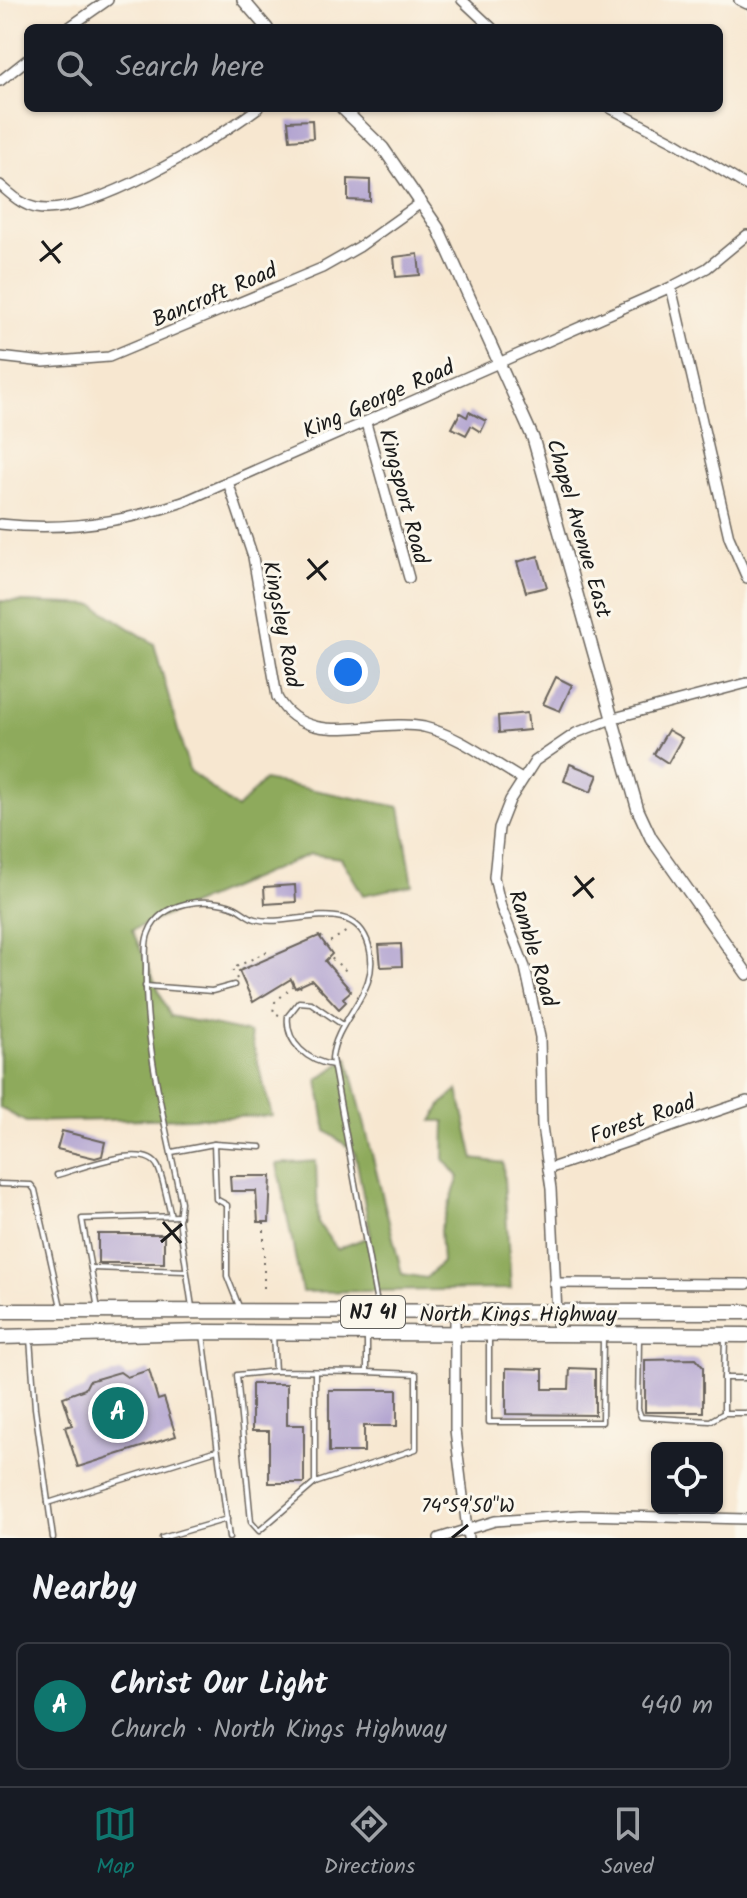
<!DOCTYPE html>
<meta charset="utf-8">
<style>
body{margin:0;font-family:Kalam,sans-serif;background:#242831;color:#f1f3f6}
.controls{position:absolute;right:24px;bottom:24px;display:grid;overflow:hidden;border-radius:12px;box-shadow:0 2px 6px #0004}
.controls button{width:72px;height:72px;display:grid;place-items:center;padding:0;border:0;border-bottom:2px solid #363941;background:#171b24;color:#f1f3f6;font:40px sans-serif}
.you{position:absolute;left:348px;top:672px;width:28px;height:28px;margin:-20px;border:6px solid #fff;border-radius:50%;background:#1a73e8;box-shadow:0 0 0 12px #1a73e833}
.badge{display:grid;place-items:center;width:52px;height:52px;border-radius:50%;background:#0f766e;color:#fff;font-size:26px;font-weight:700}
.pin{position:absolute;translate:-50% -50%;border:4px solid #fff;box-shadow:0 2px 8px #0006}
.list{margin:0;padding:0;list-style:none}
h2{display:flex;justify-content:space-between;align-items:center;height:104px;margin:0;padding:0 32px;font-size:34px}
h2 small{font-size:26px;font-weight:400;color:#9ea1a6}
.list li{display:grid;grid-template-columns:52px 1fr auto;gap:24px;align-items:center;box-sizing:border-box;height:128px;margin:0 16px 16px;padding:0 16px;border:2px solid #363941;border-radius:12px}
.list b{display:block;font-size:30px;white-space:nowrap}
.list p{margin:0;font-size:26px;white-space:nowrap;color:#9ea1a6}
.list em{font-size:26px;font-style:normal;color:#9ea1a6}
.icon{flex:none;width:44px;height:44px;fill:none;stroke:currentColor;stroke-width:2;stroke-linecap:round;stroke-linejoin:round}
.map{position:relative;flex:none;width:747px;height:1538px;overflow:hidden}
.search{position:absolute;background:#171b24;box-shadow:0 2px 6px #0004;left:24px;right:24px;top:24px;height:88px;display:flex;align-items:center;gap:20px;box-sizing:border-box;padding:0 28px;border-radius:12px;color:#9ea1a6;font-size:30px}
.sheet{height:248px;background:#171b24}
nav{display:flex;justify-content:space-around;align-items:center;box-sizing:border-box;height:112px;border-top:2px solid #363941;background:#171b24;font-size:22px;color:#9ea1a6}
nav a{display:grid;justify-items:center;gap:4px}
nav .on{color:#0f766e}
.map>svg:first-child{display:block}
</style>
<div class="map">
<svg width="747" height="1538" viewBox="0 0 747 1538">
<rect width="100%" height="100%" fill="#fbf7ec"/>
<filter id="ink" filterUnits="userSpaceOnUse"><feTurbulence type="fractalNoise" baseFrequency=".0125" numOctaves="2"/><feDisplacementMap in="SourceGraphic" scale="16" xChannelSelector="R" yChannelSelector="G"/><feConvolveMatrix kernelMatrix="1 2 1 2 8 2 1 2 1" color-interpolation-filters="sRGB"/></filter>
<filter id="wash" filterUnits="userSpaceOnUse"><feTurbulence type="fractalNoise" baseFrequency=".006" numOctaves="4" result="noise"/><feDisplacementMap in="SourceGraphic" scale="32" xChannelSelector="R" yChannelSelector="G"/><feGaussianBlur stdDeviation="1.8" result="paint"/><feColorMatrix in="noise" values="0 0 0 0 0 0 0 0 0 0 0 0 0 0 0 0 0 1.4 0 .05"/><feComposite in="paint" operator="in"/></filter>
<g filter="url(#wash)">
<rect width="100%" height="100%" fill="#f7e7d0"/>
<g fill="#8eaa5c" stroke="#55633c" stroke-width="2">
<path d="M0,601l94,4 60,39 35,126 48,39 27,-29 136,27 13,78 -50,10 -22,-37 -31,-4 -178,76 38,86 80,17 22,83 -246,6 -26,-14z"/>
<path d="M348,1058l54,216 24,4 16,-16 -2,-32 19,-53 -15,-18 1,-38h-13l10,-17 16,-14 16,69 29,4 8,126 -209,3 -25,-128 39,-3 2,62 19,26 34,-13 -16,-84 -29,-21 -8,-51z"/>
</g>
<g id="blocks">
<g fill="#b1a3d0">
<path d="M312,120l1,18 -23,2 -2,-19z"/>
<path d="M348,179l22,1v21l-22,-1z"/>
<path d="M418,254l2,21 -24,2 -2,-20z"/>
<path d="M469,412l17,9 -5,11 -10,-6 -5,9 -14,-7 8,-15 7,4z"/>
<path d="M538,556l9,31 -21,5 -9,-30z"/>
<path d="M556,677l16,8 -12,26 -17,-7z"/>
<path d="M527,713l2,17 -30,3 -1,-17z"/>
<path d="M668,730l14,8 -14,25 -14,-9z"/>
<path d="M570,764l28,11 -7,17 -27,-11z"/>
<path d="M295,885l1,17 -31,2 -1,-17z"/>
<path d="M319,936l13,18 -7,7 26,30 -8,7 3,4 -7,7 -27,-29 -17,8 -4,-9 -38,23 -14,-31z"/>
<path d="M401,944l1,22 -21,1 -2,-22z"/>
<path d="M62,1131l43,11 -3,14 -7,2 -38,-9z"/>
<path d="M230,1176h41l-2,46h-11l-2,-31h-25z"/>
<rect x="98" y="1234" width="66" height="29"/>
<path d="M696,1359l7,8v45h-58v-52z"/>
<path d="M506,1368l37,1v20h26l1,-21 25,1v46l-89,-1z"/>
<path d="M149,1370l9,30 6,-2 12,38 -98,31 -13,-40 7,-2 -9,-28 22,-8 4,-8 31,-9 7,5z"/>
<path d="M252,1384h35v41h17v58h-35v-52h-17z"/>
<path d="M329,1390h68v36h-33v26h-35z"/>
</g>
</g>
</g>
<g filter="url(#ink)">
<use href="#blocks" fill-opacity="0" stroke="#69635b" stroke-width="2"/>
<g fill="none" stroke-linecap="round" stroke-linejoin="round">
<g stroke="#69635b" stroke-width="7">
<g id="service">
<path d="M145,986l67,5 22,-6"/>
<path d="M333,1065c-24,-3 -48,-22 -45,-49l11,-14 12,1 32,22"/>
<path d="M214,1144l2,55 11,6v71l13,33"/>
<path d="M172,1152l42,-8 47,3"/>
<path d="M57,1175c23,-6 89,-34 101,-8 6,14 9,33 13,49"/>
<path d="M0,1184l31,1 4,5 26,117"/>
<path d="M91,1268l95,3"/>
<path d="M192,1307l-13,-87 2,-18c-15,-77 -37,-155 -35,-234 0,-11 -2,-26 3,-36 12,-31 58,-36 85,-25 7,3 14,10 21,12 36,10 99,-26 114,27 13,46 -33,71 -37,112l46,251"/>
<path d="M98,1309l-16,-90 98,-3"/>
<path d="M203,1334l26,204"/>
<path d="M273,1335l2,36 92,1v-38"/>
<path d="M489,1337v85h113l1,-86"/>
<path d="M30,1338l5,70 18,130"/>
<path d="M639,1338l-1,71 3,8 69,4 14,-8"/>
<path d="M275,1371l-38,4 14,147 8,9 56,-48 101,-34v-75l-49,-2"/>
<path d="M315,1372v111"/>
<path d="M724,1378l1,-41"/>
<path d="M747,1378h-23v35h23"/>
<path d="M48,1503l169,-53"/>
<path d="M162,1538l65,-19"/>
</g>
</g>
<g stroke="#69635b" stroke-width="12">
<g id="minor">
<path d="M462,0l30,28"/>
<path d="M739,0l8,4"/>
<path d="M68,28l40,-28"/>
<path d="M0,81l28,-22"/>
<path d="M610,108l65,34 72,44"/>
<path d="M0,185c11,9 21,20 36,23 53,10 179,-68 222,-100"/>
<path d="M671,287l58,250 18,41"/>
<path d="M0,357l44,5 65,-5 213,-89 37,-21 63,-45"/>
<path d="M366,423l43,155"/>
<path d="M228,482l25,75 24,140c29,54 98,20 147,30 34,8 67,34 98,52"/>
<path d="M0,524c61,7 125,-2 183,-22l488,-215 36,-19 40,-33"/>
<path d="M548,1169l199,-68"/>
<path d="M554,1283l193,1"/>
<path d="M455,1312v118l13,108"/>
<path d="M558,1335l-7,-146 -9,-63 -2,-89 -15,-70 -24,-60 -7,-30 5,-49 11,-28 25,-39 41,-28 38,-15 133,-35"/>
<path d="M439,1538l56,-17 86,-6 166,4"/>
</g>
</g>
<g stroke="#69635b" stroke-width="14">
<g id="tertiary">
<path d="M243,0l24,28"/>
<path d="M342,108l41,40 55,80 95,210 105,372 13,28 96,136"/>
</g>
</g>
<g stroke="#69635b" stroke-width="17">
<g id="primary">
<path d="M0,1311l747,1"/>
<path d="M0,1337l203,-5 544,3"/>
</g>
</g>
<g stroke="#69635b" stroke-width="2" stroke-dasharray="2 6" stroke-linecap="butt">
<path d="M321,936l4,9 22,-14"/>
<path d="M326,963l5,-5 19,16"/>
<path d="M237,979l-5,-10 36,-18"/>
<path d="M300,986l3,6"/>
<path d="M279,1015l-6,-3 2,-10 18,-16"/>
<path d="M264,1222v72"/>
</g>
<use href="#service" stroke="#fff" stroke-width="4"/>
<use href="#minor" stroke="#fff" stroke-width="9"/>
<use href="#tertiary" stroke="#fff" stroke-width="11"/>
<use href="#primary" stroke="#fff" stroke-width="14"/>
</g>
</g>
<path fill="none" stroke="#1c1c1c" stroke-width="3" d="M42,241l18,22M40,261l22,-18M308,559l18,21M307,579l21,-18M575,876l18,22M573,896l21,-18M163,1222l18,21M161,1242l21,-18M452,1538l16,-13"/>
<g text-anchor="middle" stroke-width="6" stroke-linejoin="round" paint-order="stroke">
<rect fill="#fbf7ec" stroke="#5f5e5a" stroke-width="2" x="341" y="1296" width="64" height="32" rx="6"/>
<g font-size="20" font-weight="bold" fill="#1c1c1c">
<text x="373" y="1319">NJ 41</text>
</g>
<g font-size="22" fill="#1c1c1c" stroke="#fbf7ec">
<text transform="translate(214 294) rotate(-23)" y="8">Bancroft Road</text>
<text transform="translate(378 398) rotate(-24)" y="8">King George Road</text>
<text transform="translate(405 496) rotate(75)" y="8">Kingsport Road</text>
<text transform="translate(580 528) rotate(74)" y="8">Chapel Avenue East</text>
<text transform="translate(283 624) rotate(79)" y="8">Kingsley Road</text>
<text transform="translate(534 948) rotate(73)" y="8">Ramble Road</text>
<text transform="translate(642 1118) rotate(-19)" y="8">Forest Road</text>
<text x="518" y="1321">North Kings Highway</text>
</g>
</g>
<g font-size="20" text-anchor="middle" fill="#1c1c1c" stroke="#fbf7ec" stroke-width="6" stroke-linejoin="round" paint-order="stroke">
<text x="468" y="1512">74°59'50"W</text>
</g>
</svg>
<div class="controls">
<button><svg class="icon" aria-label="locate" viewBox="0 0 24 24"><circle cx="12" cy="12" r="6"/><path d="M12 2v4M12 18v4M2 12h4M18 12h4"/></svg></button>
</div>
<div class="you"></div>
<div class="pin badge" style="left:118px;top:1413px">A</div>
<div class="search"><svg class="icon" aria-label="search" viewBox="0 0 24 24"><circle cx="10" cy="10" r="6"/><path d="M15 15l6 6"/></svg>Search here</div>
</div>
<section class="sheet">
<h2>Nearby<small></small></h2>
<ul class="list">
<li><span class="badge">A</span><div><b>Christ Our Light</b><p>Church · North Kings Highway</p></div><em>440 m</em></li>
</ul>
</section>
<nav>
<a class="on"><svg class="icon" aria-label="map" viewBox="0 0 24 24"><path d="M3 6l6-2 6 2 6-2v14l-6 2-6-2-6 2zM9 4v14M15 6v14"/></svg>Map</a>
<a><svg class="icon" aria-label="directions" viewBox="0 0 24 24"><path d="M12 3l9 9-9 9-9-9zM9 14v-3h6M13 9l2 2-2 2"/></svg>Directions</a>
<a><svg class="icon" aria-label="saved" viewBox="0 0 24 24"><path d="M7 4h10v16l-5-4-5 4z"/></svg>Saved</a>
</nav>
